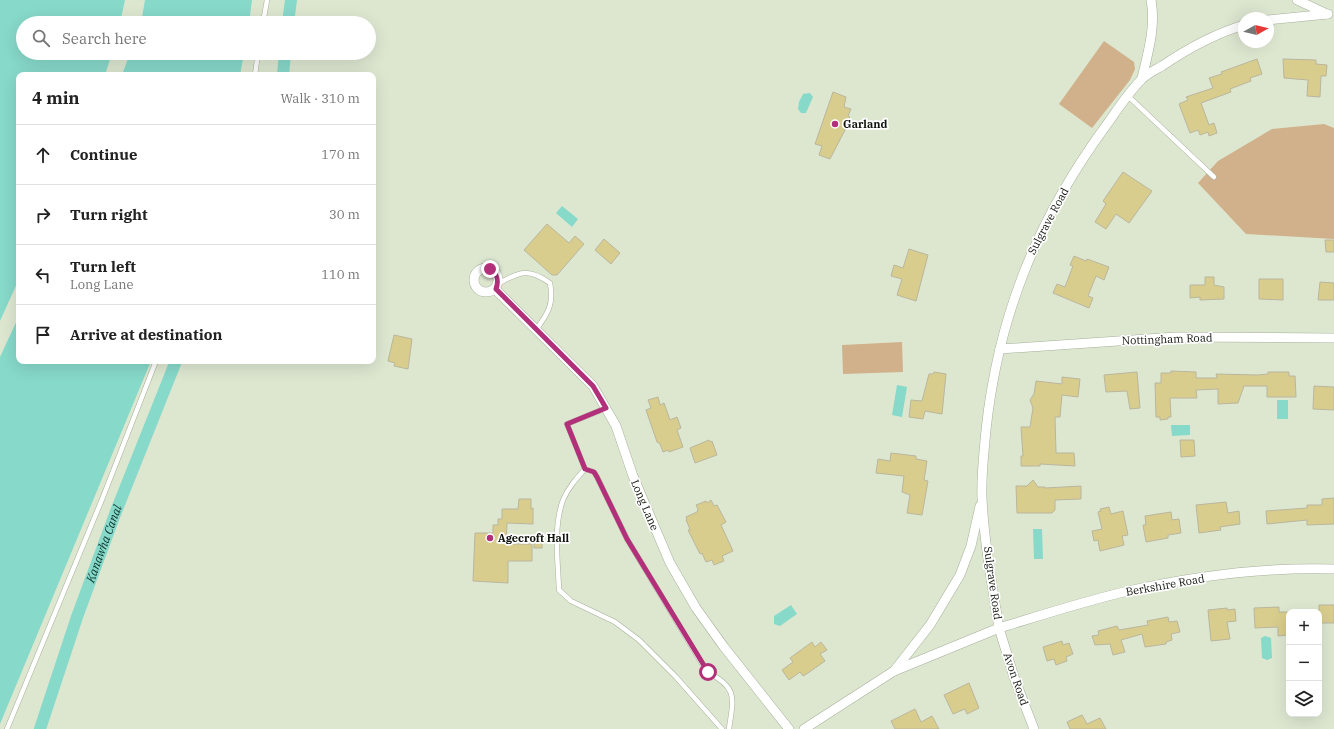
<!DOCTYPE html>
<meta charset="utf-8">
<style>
body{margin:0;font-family:"IBM Plex Serif",serif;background:#f2f2f2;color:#222}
.controls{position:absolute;right:12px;bottom:12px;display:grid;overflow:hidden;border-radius:8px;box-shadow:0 4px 16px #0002}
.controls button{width:36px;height:36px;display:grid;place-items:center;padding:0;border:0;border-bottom:1px solid #e0e0e0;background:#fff;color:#222;font:20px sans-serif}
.compass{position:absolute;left:1238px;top:12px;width:36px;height:36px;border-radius:50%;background:#fff;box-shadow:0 4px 16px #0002;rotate:82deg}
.stop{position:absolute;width:12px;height:12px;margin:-9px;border:3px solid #b2307a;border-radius:50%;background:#fff}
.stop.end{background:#b2307a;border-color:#fff;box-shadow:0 1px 4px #0008}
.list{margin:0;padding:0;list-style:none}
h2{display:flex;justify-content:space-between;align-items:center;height:52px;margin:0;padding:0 16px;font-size:17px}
h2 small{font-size:13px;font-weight:400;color:#767676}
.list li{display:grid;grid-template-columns:26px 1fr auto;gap:12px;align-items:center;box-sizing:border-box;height:60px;padding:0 16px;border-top:1px solid #e0e0e0}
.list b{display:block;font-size:15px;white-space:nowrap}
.list p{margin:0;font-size:13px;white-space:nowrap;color:#767676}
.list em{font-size:13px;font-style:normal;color:#767676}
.icon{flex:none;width:22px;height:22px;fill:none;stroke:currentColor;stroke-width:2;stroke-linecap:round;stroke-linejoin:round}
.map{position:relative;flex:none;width:1334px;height:729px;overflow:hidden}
.search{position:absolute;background:#fff;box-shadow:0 4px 16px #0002;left:16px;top:16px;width:360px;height:44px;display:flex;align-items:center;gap:10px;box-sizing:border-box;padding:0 14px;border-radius:22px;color:#767676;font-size:15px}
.panel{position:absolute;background:#fff;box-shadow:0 4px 16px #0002;left:16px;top:72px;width:360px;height:292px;border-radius:8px}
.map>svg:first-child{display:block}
</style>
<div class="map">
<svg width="1334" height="729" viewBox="0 0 1334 729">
<rect width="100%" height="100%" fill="#dde7d0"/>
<g fill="#d0b18b">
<path d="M1104,41l30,21 1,7 -5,11 -38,48 -33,-24z"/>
<path d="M1324,124l10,4v111l-88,-5 -48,-51 20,-22 54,-32z"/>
<path d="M902,342l1,30 -60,2 -1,-29z"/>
</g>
<g fill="#87d9ca">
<path d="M0,0h125l-5,23h-97v30h89l-7,22h-86v204l-19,42z"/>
<path d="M145,0h107l-3,23h-108z"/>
<path d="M130,53h114l-4,22h-118z"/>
<path d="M810,93l3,4 -7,16h-5l-3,-4 1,-7 4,-8z"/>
<path d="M562,206l16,13 -6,8 -16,-14z"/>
<path d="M19,316v45h132l-151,363v-367z"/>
<path d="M897,385l10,2 -5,30 -10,-2z"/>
<rect x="1277" y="400" width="11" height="19"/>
<path d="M1171,425h19v10l-18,1z"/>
<path d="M1033,529h9l1,30h-9z"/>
<path d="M791,605l6,9 -17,12 -6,-2v-8z"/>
<path d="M1265,636l6,2 1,20 -5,2 -5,-2 -1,-20z"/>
</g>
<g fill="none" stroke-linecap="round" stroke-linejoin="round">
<g stroke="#87d9ca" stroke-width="12">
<path d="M288,23l3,-23"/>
<path d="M283,75l2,-22"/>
<path id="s1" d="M40,729l37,-112 38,-103 61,-153"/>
</g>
</g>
<g fill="#d9cd8d" stroke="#bab69e">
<path d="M1257,59l5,15 -12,4 1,3 -21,8 1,3 -30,11 8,22 5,-2 3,10 -8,3 -1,-4 -8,3 -2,-5 -8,3 -11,-29 9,-4 -2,-3 27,-9 -4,-10 13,-4 -1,-2z"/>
<path d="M1283,59l33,1v4l11,1 -1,11h-5l-1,21 -13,-1 1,-16 -24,-2z"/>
<path d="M833,92l13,5 -2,10 7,2 -3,7 2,1 -5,13 -15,29 -11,-4 3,-9 -7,-2z"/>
<path d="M1123,172l29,19 -23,32 -13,-9 -10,15 -11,-7 11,-18 -3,-3z"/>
<path d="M547,224l22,19 6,-7 9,8 -27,31h-5l-28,-25z"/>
<path d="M604,239l16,14 -9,11 -16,-14z"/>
<path d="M1325,240h9v12h-8z"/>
<path d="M909,249l19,6 -12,46 -19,-6 5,-16 -11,-3 3,-11 9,3z"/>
<path d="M1074,256l12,5 1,-2 22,8 -5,13 -8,-4 -8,20 5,2 -4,10 -36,-15 4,-9 8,3 8,-21 -3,-1z"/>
<path d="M1205,277h9v8l10,2v12l-24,1v-3l-10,1v-13h15z"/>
<path d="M1259,279h24v21l-24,-1z"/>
<path d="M1320,282l14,1v17h-16z"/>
<path d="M394,335l18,4 -4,30 -14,-3 1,-3 -7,-2z"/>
<path d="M1171,371l25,1v6h21l-1,-4 42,1 10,-1v-2h21v4h6l1,21h-29v-11h-23l-6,17 -20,1v-15l-22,1 1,8h-27l1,19h-3v2l-8,1v-3h-4l-1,-34h6v-10h10z"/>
<path d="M934,372l12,2 -4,40 -17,-3 -2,8 -14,-2 2,-17 11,1 7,-27h4z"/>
<path d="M1137,372l3,36 -10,1 -3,-18 -21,1 -2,-17z"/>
<path d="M1062,377l18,2 -2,18 -16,-2 -2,22h-5l1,36h18l1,13 -35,-2v2h-19v-10h2l-2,-29h9l3,-19 -3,-8 4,-6 2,-13 26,3z"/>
<path d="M1314,386l20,1v23l-21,-1z"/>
<path d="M658,397l2,8 4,-2 6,17 7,-3 4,11 -4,2 6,17 -14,5 -1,-2 -5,2 -3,-8 -3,-2 -11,-32 5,-2 -3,-8z"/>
<path d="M709,440l1,2 2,-1 5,14 -22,8 -5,-15z"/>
<path d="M1180,440h14l1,16 -14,1z"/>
<path d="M891,453l25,3v3l11,2 -3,19 4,1 -6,34 -15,-2 3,-18 -8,-3 2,-16 -28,-3 2,-14 12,2z"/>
<path d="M1033,480l5,7h7v1l36,-2v13l-26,1v10l-3,3h-35l-1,-27h11z"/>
<path d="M1334,498v26l-27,1v-5l-40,4 -1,-13 41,-3v-3h15v-6z"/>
<path d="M519,499h12v10l2,-1v16l-26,-1 -1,21h26v17h-24v22l-35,-2 2,-48h18v-8h5v-6h4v-10h16z"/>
<path d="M711,500l3,6 3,-1 9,17 -5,3 12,26 -11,5 2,5 -10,4 -2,-5 -6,2 -4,-9 -2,1 -12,-24 2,-1 -4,-9h1l-1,-3 11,-5 1,-3 -2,-4 10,-4 1,2z"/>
<path d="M1226,502l2,11 11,-2 1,13 -20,3 1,3 -22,3 -3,-28z"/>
<path d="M1109,507l2,7 12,-3 5,24 -6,1 2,9 -24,6 -2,-11 -4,1 -2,-10 10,-2 -4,-17 3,-1 -1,-2z"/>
<path d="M1171,512l1,8 7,-1 2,14 -13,2v3l-22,4 -3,-17h3l-1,-9z"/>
<rect x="534" y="537" width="8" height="11"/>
<rect x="1319" y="605" width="15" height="18"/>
<path d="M1279,607v5h10v23l-11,1v-9l-23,1 -1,-20z"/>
<path d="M1227,608v2l8,-1 1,12 -9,1 3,17 -19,2 -3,-31z"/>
<path d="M1168,617l1,5 8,-1 3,11 -9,2 1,6 -6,2v2l-21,3 -3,-13 -21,6 4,12 -12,3 -3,-11 -15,1 -3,-9 7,-1 -1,-4 19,-5 2,4 29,-5 -1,-4z"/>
<path d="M1062,641l1,4 6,-2 4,11 -7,3 1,4 -11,4 -2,-6 -7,2 -4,-14z"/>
<path d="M812,642l3,5 6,-5 6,8 -7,4 5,7 -17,12 -5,3 -3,-4 -11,8 -7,-10 11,-8 -3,-4z"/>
<path d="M969,683l10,25 -12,6 -2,-5 -12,5 -9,-19z"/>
<path d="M915,709l6,13 11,-6 7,13h-44l-4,-8z"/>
<path d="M1082,715l5,9 13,-6 6,11h-36l-3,-7z"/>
</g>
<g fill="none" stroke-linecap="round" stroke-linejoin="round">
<g stroke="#a5af99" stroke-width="5.5">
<g id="service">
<path d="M263,23l4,-23"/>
<path d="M255,75l3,-22"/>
<path d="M1128,96l86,81"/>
<path d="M498,284c22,-13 31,-16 52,-1 4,22 -2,30 -14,47"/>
<path d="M606,408l-39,16 18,45c-9,10 -17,19 -22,31 -10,27 -5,62 -4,90l12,11 44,21 24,18 37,37 46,52"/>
<path d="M585,469l9,3 3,5 30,62 80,133c32,16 26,27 22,57"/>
<path d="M7,729l96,-232 53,-136"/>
</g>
</g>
<g stroke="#a5af99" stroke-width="10">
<g id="minor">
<path d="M1297,0l30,14"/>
<path d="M1268,20l60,-6"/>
<path d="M1142,78c6,-25 14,-52 9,-78"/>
<circle cx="486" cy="280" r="12"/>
<path d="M495,289l98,97 23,40 17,50 37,87 26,45 28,39 65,82"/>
<path d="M1000,349l176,-12 158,1"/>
<path d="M894,671l105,-43c-7,-43 -15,-87 -17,-130 -1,-23 2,-45 4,-68 12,-113 51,-210 119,-303 11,-15 22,-33 36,-47 5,-6 14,-10 21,-14 25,-17 52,-32 82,-41"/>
<path d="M804,729l90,-58 36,-46 30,-50 11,-29 9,-40"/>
<path d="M1034,729l-20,-52 -15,-49c43,-13 86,-27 129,-37 67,-15 138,-24 206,-22"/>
</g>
</g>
<use href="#service" stroke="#fff" stroke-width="4.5"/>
<use href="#minor" stroke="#fff" stroke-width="9"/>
</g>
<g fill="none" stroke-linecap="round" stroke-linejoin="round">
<path stroke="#b2307a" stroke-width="5" d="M490,269c8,5 9,11 6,20l97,97 13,22 -39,16 18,45 9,3 3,5 30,62 81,133"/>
</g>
<g fill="#b2307a" stroke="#fff" stroke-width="1.5">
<circle cx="835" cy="124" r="4"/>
<circle cx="490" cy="538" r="4"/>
</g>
<g text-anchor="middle" stroke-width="3.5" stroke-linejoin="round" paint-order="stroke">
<g font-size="11" font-weight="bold" fill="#11140c" stroke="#fff" text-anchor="start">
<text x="843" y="128">Garland</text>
<text x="498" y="542">Agecroft Hall</text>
</g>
<g font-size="11" fill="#11140c" stroke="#fff">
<text transform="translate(1048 221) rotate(-62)" y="4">Sulgrave Road</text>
<text transform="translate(1167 339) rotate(-2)" y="4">Nottingham Road</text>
<text transform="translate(645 505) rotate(67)" y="4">Long Lane</text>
<text transform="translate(993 583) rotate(82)" y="4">Sulgrave Road</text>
<text transform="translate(1165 585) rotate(-10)" y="4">Berkshire Road</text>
<text transform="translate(1016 679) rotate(71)" y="4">Avon Road</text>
</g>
<g font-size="12" font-style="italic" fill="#0a332c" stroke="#fff">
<text dy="4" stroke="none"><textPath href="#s1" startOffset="196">Kanawha Canal</textPath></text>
</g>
</g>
</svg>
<div class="controls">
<button>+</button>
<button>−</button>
<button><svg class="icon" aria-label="layers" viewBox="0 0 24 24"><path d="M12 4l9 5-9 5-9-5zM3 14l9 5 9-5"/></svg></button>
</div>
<svg class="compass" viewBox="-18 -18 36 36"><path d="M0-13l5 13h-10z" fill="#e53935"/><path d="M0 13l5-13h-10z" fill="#767676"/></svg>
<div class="stop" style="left:708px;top:672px"></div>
<div class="stop end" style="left:490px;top:269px"></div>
<div class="search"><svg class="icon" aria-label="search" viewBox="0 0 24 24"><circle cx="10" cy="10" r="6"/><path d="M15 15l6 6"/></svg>Search here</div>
<section class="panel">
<h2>4 min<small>Walk · 310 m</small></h2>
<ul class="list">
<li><svg class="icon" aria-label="ahead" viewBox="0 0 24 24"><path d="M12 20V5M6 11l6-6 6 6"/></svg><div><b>Continue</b></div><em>170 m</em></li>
<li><svg class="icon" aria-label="right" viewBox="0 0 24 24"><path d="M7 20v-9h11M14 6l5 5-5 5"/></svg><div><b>Turn right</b></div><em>30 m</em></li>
<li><svg class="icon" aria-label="left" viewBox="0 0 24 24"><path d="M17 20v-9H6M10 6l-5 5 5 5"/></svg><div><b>Turn left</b><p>Long Lane</p></div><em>110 m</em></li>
<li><svg class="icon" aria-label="arrive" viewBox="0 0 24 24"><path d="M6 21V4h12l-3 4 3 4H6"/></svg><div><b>Arrive at destination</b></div></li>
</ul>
</section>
</div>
